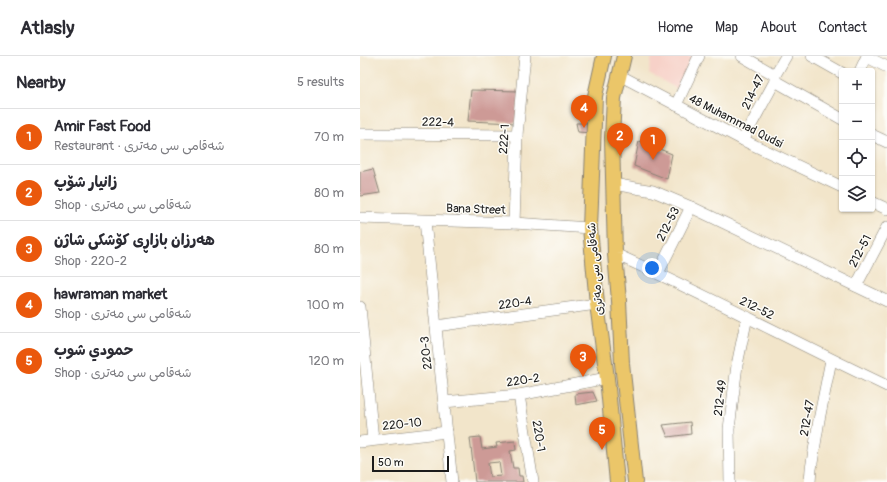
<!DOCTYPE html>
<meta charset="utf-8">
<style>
body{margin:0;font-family:Pangolin,"Playpen Sans Arabic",sans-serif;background:#f7f7f7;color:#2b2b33}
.controls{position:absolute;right:12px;top:12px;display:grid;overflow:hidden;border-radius:4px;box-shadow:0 1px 3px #0004}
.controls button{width:36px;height:36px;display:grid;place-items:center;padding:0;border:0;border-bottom:1px solid #e1e1e2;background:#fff;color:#2b2b33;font:20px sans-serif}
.scale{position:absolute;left:12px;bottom:10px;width:77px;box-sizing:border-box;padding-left:4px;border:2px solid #1c1c1c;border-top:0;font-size:11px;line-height:14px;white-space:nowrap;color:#1c1c1c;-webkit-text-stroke:3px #fdfcf7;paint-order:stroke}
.you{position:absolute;left:292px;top:212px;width:14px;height:14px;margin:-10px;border:3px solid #fff;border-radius:50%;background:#1a73e8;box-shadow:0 0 0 6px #1a73e833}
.badge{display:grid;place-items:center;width:26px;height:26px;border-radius:50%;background:#ea580c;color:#fff;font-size:13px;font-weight:700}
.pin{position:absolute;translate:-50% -33px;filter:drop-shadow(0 1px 2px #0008)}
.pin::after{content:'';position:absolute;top:21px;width:14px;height:12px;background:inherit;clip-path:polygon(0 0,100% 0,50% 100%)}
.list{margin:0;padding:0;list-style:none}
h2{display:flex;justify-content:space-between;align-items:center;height:52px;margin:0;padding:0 16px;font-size:17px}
h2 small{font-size:13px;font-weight:400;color:#7c7c81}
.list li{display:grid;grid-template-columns:26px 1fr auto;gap:12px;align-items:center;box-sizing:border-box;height:56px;padding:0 16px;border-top:1px solid #e1e1e2}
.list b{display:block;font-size:15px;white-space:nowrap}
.list p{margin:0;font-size:13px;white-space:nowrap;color:#7c7c81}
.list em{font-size:13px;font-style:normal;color:#7c7c81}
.icon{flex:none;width:22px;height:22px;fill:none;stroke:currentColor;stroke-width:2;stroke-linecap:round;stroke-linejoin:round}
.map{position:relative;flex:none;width:527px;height:426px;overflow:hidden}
header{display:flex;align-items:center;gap:24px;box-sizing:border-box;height:56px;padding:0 20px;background:#fff;border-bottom:1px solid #e1e1e2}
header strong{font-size:19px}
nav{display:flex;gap:22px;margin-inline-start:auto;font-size:14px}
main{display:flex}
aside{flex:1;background:#fff}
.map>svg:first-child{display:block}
</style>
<header>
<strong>Atlasly</strong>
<nav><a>Home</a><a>Map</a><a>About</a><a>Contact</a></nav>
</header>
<main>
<aside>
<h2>Nearby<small>5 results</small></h2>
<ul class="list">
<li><span class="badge">1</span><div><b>Amir Fast Food</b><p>Restaurant · شەقامی سی مەتری</p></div><em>70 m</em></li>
<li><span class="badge">2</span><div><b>زانیار شۆپ</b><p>Shop · شەقامی سی مەتری</p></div><em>80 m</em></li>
<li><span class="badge">3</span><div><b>ھەرزان بازاڕی كۆشكی شاژن</b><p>Shop · 220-2</p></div><em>80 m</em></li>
<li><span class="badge">4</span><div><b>hawraman market</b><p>Shop · شەقامی سی مەتری</p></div><em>100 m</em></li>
<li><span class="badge">5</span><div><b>حمودي شوب</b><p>Shop · شەقامی سی مەتری</p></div><em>120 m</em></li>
</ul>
</aside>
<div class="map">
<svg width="527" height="426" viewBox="0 0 527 426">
<rect width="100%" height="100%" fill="#fdfcf7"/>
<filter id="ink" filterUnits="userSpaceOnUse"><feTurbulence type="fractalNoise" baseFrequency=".025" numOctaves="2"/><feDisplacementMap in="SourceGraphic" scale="8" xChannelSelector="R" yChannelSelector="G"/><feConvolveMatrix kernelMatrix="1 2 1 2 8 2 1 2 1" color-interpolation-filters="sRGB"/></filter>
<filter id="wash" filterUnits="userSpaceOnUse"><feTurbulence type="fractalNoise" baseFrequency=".012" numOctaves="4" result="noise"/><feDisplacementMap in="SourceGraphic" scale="16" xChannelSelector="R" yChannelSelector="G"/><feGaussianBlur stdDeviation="0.9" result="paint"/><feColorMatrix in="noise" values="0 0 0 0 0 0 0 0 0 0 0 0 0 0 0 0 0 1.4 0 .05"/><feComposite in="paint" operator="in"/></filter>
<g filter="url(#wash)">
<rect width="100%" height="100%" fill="#f2e5ca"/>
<path fill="#f7d1c8" d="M292,0h45l-18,34 -30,-17z"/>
<g id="blocks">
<g fill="#cd9a96" fill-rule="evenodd">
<path d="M111,34l50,1 -5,32 -48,-2z"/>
<path d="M216,67h15v10l-13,-1z"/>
<path d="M279,85l33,13 -5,25 -33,-13z"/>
<path d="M13,113l7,24 -20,3v-24z"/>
<path d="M233,336l4,9 -21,4 -1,-11z"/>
<path d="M330,366l1,12 -23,3 -5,-12z"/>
<path d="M120,381l2,12 15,-2 -1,-4 19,-2 1,9 -6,1 3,17h5l1,8h3l1,6h-48l-5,-44zM139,406l2,14 -11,1 -2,-14z"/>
</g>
</g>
</g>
<g filter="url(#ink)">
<use href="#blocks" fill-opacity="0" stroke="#878073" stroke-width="1"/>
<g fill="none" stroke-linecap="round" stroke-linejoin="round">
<g stroke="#878073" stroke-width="12">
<g id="minor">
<path d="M382,0l33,19"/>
<path d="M452,0l30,17"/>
<path d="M507,1l20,10"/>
<path d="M500,15l7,-15"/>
<path d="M259,19l124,65 99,47"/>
<path d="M415,25l67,38"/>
<path d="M316,49l23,-49"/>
<path d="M0,78l157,1"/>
<path d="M512,79l15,7"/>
<path d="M383,84l32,-59v-6l11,-19"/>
<path d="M253,128l40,7 38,16 196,94"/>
<path d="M512,146l15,7"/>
<path d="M0,162l154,5 76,5"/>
<path d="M65,165l27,261"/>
<path d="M154,167l3,-88 8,-79"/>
<path d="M255,198c92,41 181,89 272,132"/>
<path d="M298,217l33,-66"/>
<path d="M496,230l31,-59"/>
<path d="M0,251l13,133"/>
<path d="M76,270l161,-22"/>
<path d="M159,339l14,87"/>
<path d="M84,346l75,-7 88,-17"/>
<path d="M0,386l87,-10"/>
<path d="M370,426l-1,-53 8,-64 10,-48"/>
<path d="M450,426l1,-13 8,-49 12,-60"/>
</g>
</g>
<g stroke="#878073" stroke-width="16">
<g id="major">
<path d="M244,0l-9,40 -5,132 7,76 10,74 10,104"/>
<path d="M264,0l-10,42 -2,40 3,116 4,47 3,62 13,119"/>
</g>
</g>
<use href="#minor" stroke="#fff" stroke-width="11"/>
<use href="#major" stroke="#ebc669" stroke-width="14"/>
</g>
</g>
<g text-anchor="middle" stroke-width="3" stroke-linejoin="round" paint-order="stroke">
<g font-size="12" fill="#1c1c1c" stroke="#fdfcf7">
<text transform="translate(393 36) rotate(-64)" y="4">214-47</text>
<text transform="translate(376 65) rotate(27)" y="4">48 Muhammad Qudsi</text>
<text transform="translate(78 66) rotate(1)" y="4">222-4</text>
<text transform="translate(144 83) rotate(-86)" y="4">222-1</text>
<text transform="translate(116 153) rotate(2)" y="4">Bana Street</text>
<text transform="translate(308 168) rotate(-63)" y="4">212-53</text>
<text transform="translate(500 195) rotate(-62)" y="4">212-51</text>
<text transform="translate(235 213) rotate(-95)" y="4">شەقامی سی مەتری</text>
<text transform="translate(155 247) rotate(-8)" y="4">220-4</text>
<text transform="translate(397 252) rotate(26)" y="4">212-52</text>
<text transform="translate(66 297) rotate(-96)" y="4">220-3</text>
<text transform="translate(163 324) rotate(-9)" y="4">220-2</text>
<text transform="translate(360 342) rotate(-83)" y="4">212-49</text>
<text transform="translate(447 362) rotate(-80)" y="4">212-47</text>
<text transform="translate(42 368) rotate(-6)" y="4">220-10</text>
<text transform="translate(179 380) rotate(81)" y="4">220-1</text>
</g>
</g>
</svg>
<div class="controls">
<button>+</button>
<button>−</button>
<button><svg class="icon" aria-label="locate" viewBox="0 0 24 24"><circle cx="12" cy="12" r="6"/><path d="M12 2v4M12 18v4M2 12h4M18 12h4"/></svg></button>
<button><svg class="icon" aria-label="layers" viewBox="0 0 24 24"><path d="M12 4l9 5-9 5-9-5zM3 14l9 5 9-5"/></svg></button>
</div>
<div class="scale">50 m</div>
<div class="you"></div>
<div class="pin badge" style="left:293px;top:104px">1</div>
<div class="pin badge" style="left:260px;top:100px">2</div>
<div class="pin badge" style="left:223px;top:321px">3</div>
<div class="pin badge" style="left:224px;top:72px">4</div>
<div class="pin badge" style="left:242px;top:394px">5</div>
</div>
</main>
